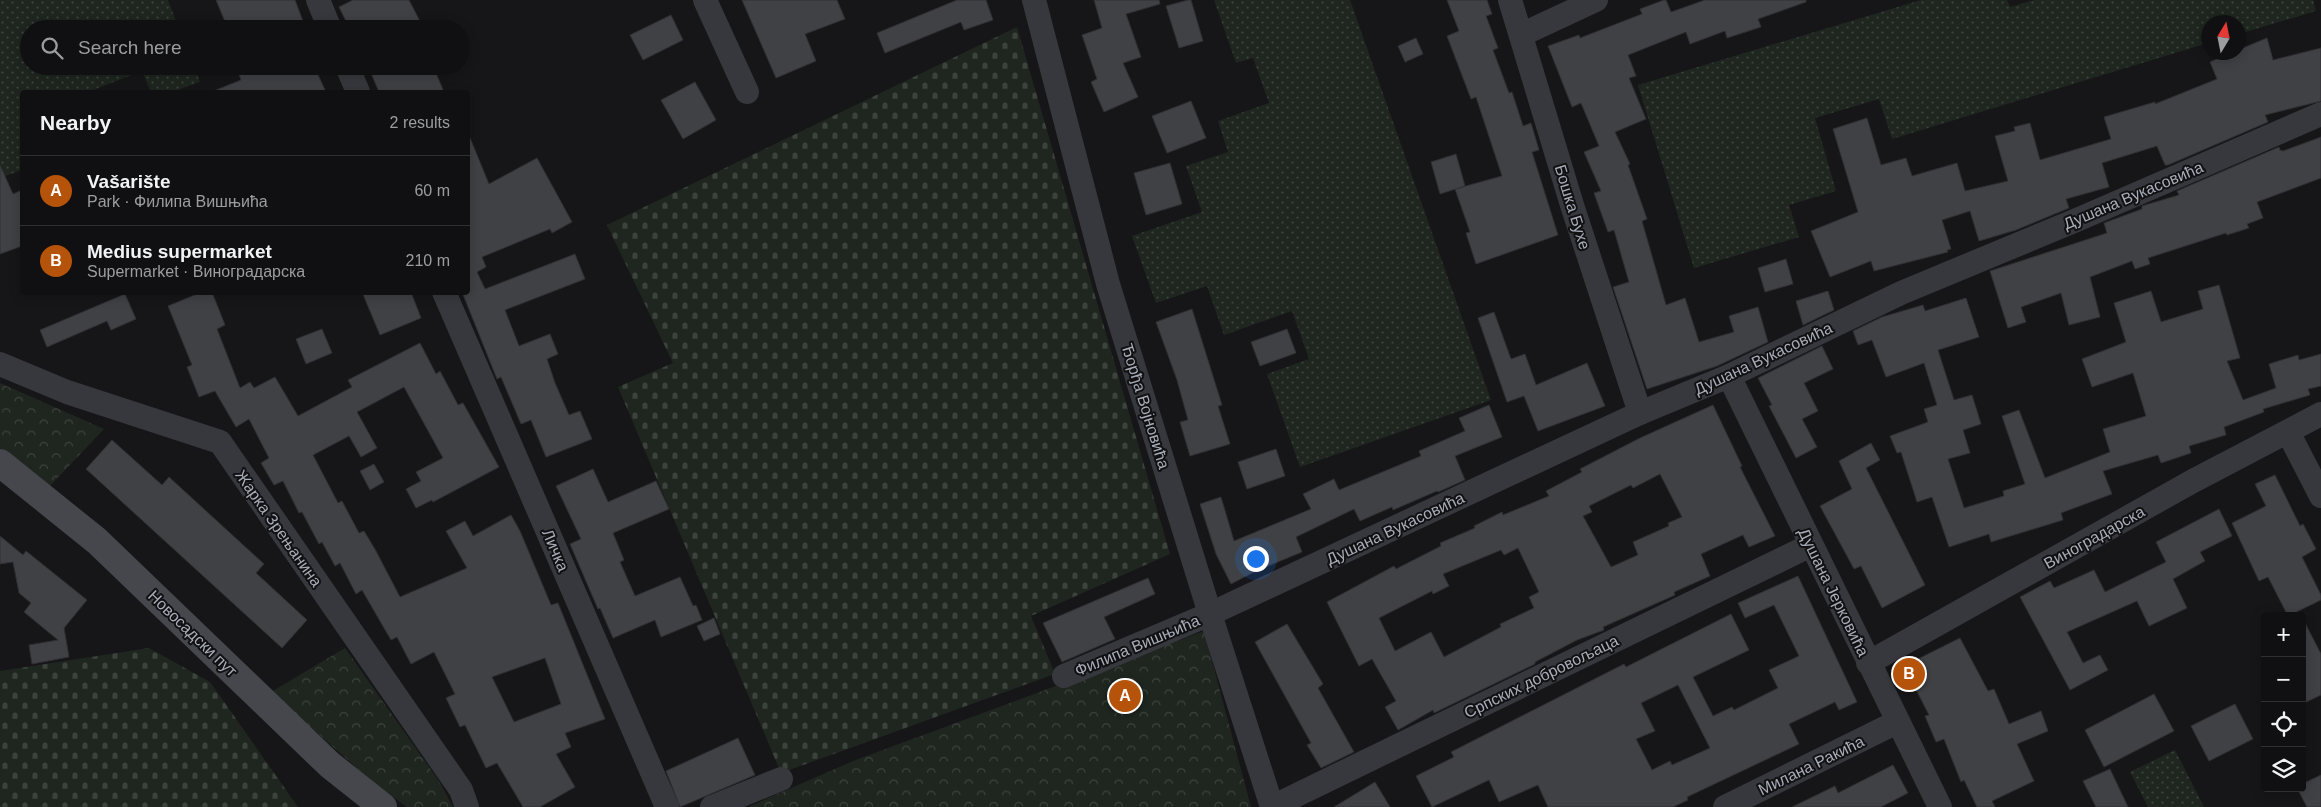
<!DOCTYPE html>
<meta charset="utf-8">
<style>
body{margin:0;font-family:Helvetica,sans-serif;background:#1e1e20;color:#f1f3f6}
.controls{position:absolute;right:15px;bottom:15px;display:grid;overflow:hidden;border-radius:5px;box-shadow:0 2px 12px #0003}
.controls button{width:45px;height:45px;display:grid;place-items:center;padding:0;border:0;border-bottom:1px solid #303032;background:#101012;color:#f1f3f6;font:25px sans-serif}
.compass{position:absolute;left:2201px;top:15px;width:45px;height:45px;border-radius:50%;background:#101012;box-shadow:0 2px 12px #0003;rotate:10deg}
.you{position:absolute;left:1255px;top:558px;width:18px;height:18px;margin:-12px;border:4px solid #fff;border-radius:50%;background:#1a73e8;box-shadow:0 0 0 8px #1a73e833}
.badge{display:grid;place-items:center;width:32px;height:32px;border-radius:50%;background:#b45309;color:#fff;font-size:16px;font-weight:700}
.pin{position:absolute;translate:-50% -50%;border:2px solid #fff;box-shadow:0 1px 5px #0006}
.list{margin:0;padding:0;list-style:none}
h2{display:flex;justify-content:space-between;align-items:center;height:65px;margin:0;padding:0 20px;font-size:21px}
h2 small{font-size:16px;font-weight:400;color:#9c9d9f}
.list li{display:grid;grid-template-columns:32px 1fr auto;gap:15px;align-items:center;box-sizing:border-box;height:70px;padding:0 20px;border-top:1px solid #303032}
.list b{display:block;font-size:19px;white-space:nowrap}
.list p{margin:0;font-size:16px;white-space:nowrap;color:#9c9d9f}
.list em{font-size:16px;font-style:normal;color:#9c9d9f}
.icon{flex:none;width:28px;height:28px;fill:none;stroke:currentColor;stroke-width:2;stroke-linecap:round;stroke-linejoin:round}
.map{position:relative;flex:none;width:2321px;height:807px;overflow:hidden}
.search{position:absolute;background:#101012;box-shadow:0 2px 12px #0003;left:20px;top:20px;width:450px;height:55px;display:flex;align-items:center;gap:12px;box-sizing:border-box;padding:0 18px;border-radius:28px;color:#9c9d9f;font-size:19px}
.panel{position:absolute;background:#101012;box-shadow:0 2px 12px #0003;left:20px;top:90px;width:450px;height:205px;border-radius:5px}
.map>svg:first-child{display:block}
</style>
<div class="map">
<svg width="2321" height="807" viewBox="0 0 2321 807">
<defs>
<pattern id="forest-crowns" width="20" height="18" patternUnits="userSpaceOnUse" patternTransform="scale(1.25)"><rect width="20" height="18" fill="#1e261f"/><path d="M2 6a3 3 0 1 1 6 0M12 15a3 3 0 1 1 6 0" fill="none" stroke="#3c433d"/></pattern>
<pattern id="cemetery-stones" width="16" height="16" patternUnits="userSpaceOnUse" patternTransform="scale(1.25)"><rect width="16" height="16" fill="#1e261f"/><path d="M2 7V4a2 2 0 0 1 4 0v3zM10 15v-3a2 2 0 0 1 4 0v3z" fill="#3c433d"/></pattern>
<pattern id="garden-dots" width="8" height="8" patternUnits="userSpaceOnUse" patternTransform="scale(1.25)"><rect width="8" height="8" fill="#1e261f"/><path d="M2 2h.1M6 6h.1" fill="none" stroke="#3c433d" stroke-width="1.8" stroke-linecap="round"/></pattern>
</defs>
<rect width="100%" height="100%" fill="#161618"/>
<g fill="url(#forest-crowns)">
<path d="M0,383l104,46 -56,59 -48,-40z"/>
<path d="M1204,631l47,176h-503l105,-46z"/>
<path d="M345,648l94,133 14,26h-46l-32,-23 -104,-92z"/>
</g>
<g fill="url(#cemetery-stones)">
<path d="M1017,27l153,527 -139,62 24,58 -274,99 -163,-386 55,-24 -66,-138z"/>
<path d="M149,648l61,34 88,125h-298v-136z"/>
</g>
<g fill="url(#garden-dots)">
<path d="M0,0h168l11,29h-150v37h165l6,16 -28,10h-21l-9,-21 -54,21h-66v78l-22,8z"/>
<path d="M1214,0h136l141,400 -191,67 -33,-93 42,-15 -17,-48 -68,24 -17,-49 -51,17 -24,-67 70,-24 -16,-46 42,-14 -10,-31 51,-18 -16,-45 -17,5z"/>
<path d="M1921,0h86l3,7 24,-7h279l3,11 -77,23 -1,-12h-30v21l-316,96 -13,-40 -64,19 21,73 -47,14 10,32 -105,31 -56,-183z"/>
<path d="M2175,750l29,57h-56l-18,-35z"/>
</g>
<g fill="#404145" stroke="#303034" fill-rule="evenodd">
<path d="M216,0h79l11,29h-78z"/>
<path d="M353,0h56l15,29h-74l-11,-22z"/>
<path d="M742,0h95l8,19 -40,15 11,27 -40,17z"/>
<path d="M957,0h29l7,20 -29,10 -3,-8 -76,31 -8,-20z"/>
<path d="M1094,0h65l1,4 -34,10 15,43 -18,6 15,34 -34,15 -13,-30 6,-3 -15,-44 20,-7z"/>
<path d="M1188,0h3l12,41 -24,7 -13,-42z"/>
<path d="M1447,0h40l5,14 -6,2 12,32 -5,2 16,43 3,-1 11,34 8,-3 8,27 -7,2 26,83 -82,29 -10,-31 4,-1 -15,-43 47,-13 -26,-79 -5,2 -24,-63 12,-5z"/>
<path d="M1664,0h2l5,12 34,-12h101v2l-48,17 3,8 -34,11 -2,-7 -35,13 -4,-12 -58,23 8,21 -7,2 17,41 -31,13 15,32 -2,1 19,54 -5,2 24,84 19,-7 14,44 35,-10 -5,-16 29,-9 10,35 -51,24 -70,23 -34,-102 16,-5 -15,-52 -6,2 -14,-39 7,-2 -17,-39 15,-6 -18,-43 -9,4 -24,-61 31,-11 1,3 62,-24 -2,-5z"/>
<path d="M671,15l12,25 -40,20 -13,-25z"/>
<path d="M1416,38l7,16 -18,8 -7,-16z"/>
<path d="M2267,38l6,22 48,-12v53l-56,14 3,7 -100,43h-3l-8,-19 -55,17 7,24 -43,12 3,9 -53,22 -37,11 -9,-30 -28,9 9,29 -4,1 1,2 -74,19 -3,-10 -41,16 -19,-46 47,-19 -25,-83 34,-11 14,47 25,-7 6,18 45,-13 8,28 43,-10 -13,-45 20,-5 -1,-4 16,-4 10,37 71,-21 -7,-22 51,-15v2l62,-25 -7,-17 23,-10h5v-2z"/>
<path d="M236,66h78l12,26h-115l30,-12z"/>
<path d="M368,66h65l11,26h-65z"/>
<path d="M695,82l21,38 -33,19 -22,-39z"/>
<path d="M1191,101l15,37 -39,15 -15,-37z"/>
<path d="M468,133l21,51 48,-26 35,64 -20,11 -2,-4 -68,28 4,10 -9,5 8,17 90,-35 10,25 -80,31 14,36 31,-12 8,20 -11,5 8,24 14,32 11,-4 12,28 -46,18 -15,-37 -10,4 -20,-47 -4,2 -35,-87h6z"/>
<path d="M2321,137v41l-64,24 6,16 -16,6 2,4 -22,7 -1,-2 -78,25 2,6 -15,5 -3,-8 -42,16 10,40 -31,8 -8,-32 -40,14 5,15 -18,6 -18,-57 117,-38 -3,-10 38,-14v-3l37,-11 -2,-4 102,-44 1,3 3,1z"/>
<path d="M1456,154l9,32 -25,8 -9,-32z"/>
<path d="M1170,163l12,41 -36,11 -12,-42z"/>
<path d="M0,165l13,29 9,-4v56l-22,8z"/>
<path d="M1786,259l7,25 -28,8 -7,-24z"/>
<path d="M2219,285l21,73 -13,3 16,39 33,-12 -7,-24 29,-9 1,5 22,-6v32l-13,3 2,6 -47,14 1,3 -40,15 2,8 -37,11 2,7 -30,10 -3,-8 -55,16 9,23 -51,19 2,7 -72,22 -2,-8 -40,13 -17,-50 -15,5 -16,-50 -4,1 -7,-17 38,-14 -4,-13 13,-4 -13,-42 -38,14 -14,-37 -14,5 -5,-14 29,-14 41,-12 2,6 41,-13 13,39 -41,13 16,50 18,-5 9,29 -18,6 7,23 -22,6 16,49 40,-12 -1,-5 22,-7 -23,-68 17,-6 26,68 65,-26 -7,-23 43,-13 -13,-43 -41,14 -10,-28 44,-17 -12,-39 37,-12 10,31 42,-13 -5,-18z"/>
<path d="M1828,291l6,19 -31,15 -7,-24z"/>
<path d="M202,292h10l13,33 -8,4 23,59 10,-6 4,6 21,-11 23,39 54,-29 -4,-7 72,-37 16,31 4,-3 18,34 5,-2 36,64 -66,35 -1,-2 -16,8 -10,-19 15,-8 -5,-9 27,-14 -39,-71 -47,25 20,36 -16,9 -12,-21 -36,19 25,48 4,-2 17,32 5,-2 12,20 24,46 67,-29 -21,-37 19,-10 8,15 38,-21 9,16 31,74 7,-2 47,116 -40,14 6,14 -15,7 19,33 -35,20h-17l-26,-44 -11,5 -21,-43 -5,2 -14,-29 9,-4 -21,-42 -23,12 -14,-27 -6,3 -29,-50 -6,4 -16,-31 -5,3 -13,-24 -3,2 -17,-32 -3,1 -16,-32 -9,4 -13,-22 8,-5 -20,-39 -13,8 -21,-36 -16,6 -12,-30 5,-2 -24,-59zM545,658l16,46 -47,18 -22,-45z"/>
<path d="M362,292h49l10,26 -41,17z"/>
<path d="M125,294l11,25 -25,11 -4,-9 -60,26 -7,-17z"/>
<path d="M1192,309l30,96 -4,1 12,38 -40,12 -10,-34 8,-2 -11,-40 -21,-58z"/>
<path d="M1494,312l17,47 14,-5 11,31 51,-22 18,43 -67,25 -14,-35 -17,6 -29,-84z"/>
<path d="M322,329l10,24 -26,11 -10,-25z"/>
<path d="M1287,329l9,24 -36,13 -9,-24z"/>
<path d="M1822,346l11,23 -29,14 14,28 -16,8 15,28 -21,11 -27,-52 3,-1 -14,-27z"/>
<path d="M1489,405l13,32 -47,19 10,24 -27,12 -1,-1 -44,19 -1,-3 -32,14 -6,-12 -58,28 6,15 -46,19 -25,13 -15,-30 -16,-50 21,-7 13,44 77,-32 -8,-15 31,-15 5,11 82,-34 -2,-5 46,-20 -6,-13z"/>
<path d="M1713,405l29,61 -2,1 35,69 -26,11 -6,-12 -42,19 9,22 -36,16 1,3 -72,32 1,3 -27,10 -42,22v2l-101,49 -1,-3 -35,20 -13,-23 11,-6 -24,-42 -13,7 -32,-64 67,-36 2,3 45,-23 -1,-3 35,-15 -1,-2 28,-14 1,3 46,-19 -3,-5 36,-19 -2,-3 60,-31zM1660,474l22,43 -14,6 1,3 -36,16 5,13 -27,12 -28,-51 9,-4 -3,-6 42,-21 2,3zM1518,548l21,44 -10,5 5,11 -34,16 1,3 -57,30 -13,-25 -36,19 -16,-33 53,-27 1,3 16,-8 -6,-12 58,-24 3,5z"/>
<path d="M112,440l50,45 7,-8 95,87 -8,9 51,47 -25,28 -196,-179z"/>
<path d="M1871,443l9,17 -14,8 59,117 -43,23 -21,-42 -7,3 -34,-63 32,-17 -13,-28z"/>
<path d="M1276,449l9,27 -38,13 -9,-27z"/>
<path d="M374,464l10,18 -14,8 -10,-19z"/>
<path d="M593,469l15,33 48,-21 13,28 -56,24 11,27 -4,2 15,34 45,-19 13,29 3,-1 6,15 -41,17 -6,-17 -42,18 -13,-30 -2,1 -28,-65 11,-5 -25,-53z"/>
<path d="M2275,475l25,51 3,-2 13,25 -14,8 19,38v5l-33,16 -20,-39 -9,4 -27,-58 34,-17 -11,-22z"/>
<path d="M2219,509l13,27 -32,16 5,9 -32,18 14,29 -38,18 -12,-25 -70,31 16,31 17,-8 8,15 -38,20 -50,-93 30,-16 4,7 40,-18 11,22 61,-30 -10,-20z"/>
<path d="M0,536l23,19 3,-4 61,49 -23,28 5,29 -37,7 -3,-19 29,-5 -34,-28 7,-9 -12,-10 -6,-31 -13,2z"/>
<path d="M1798,576l59,126 -18,8 -4,-8 -46,22 10,20 -112,53 1,3 -15,7h-125l-10,-22 -39,17 -10,-22 -57,27 -16,-31 38,-19 -3,-5 173,-88 2,3 105,-53 18,36 -56,27 20,39 19,-9 2,3 44,-22 -9,-18 30,-14 -25,-51 -29,13 -7,-15zM1678,685l32,63 -38,17 -2,-4 -18,9 -16,-31 19,-8 -14,-28z"/>
<path d="M1148,578l7,16 -51,23 11,22 -53,23 -19,-39z"/>
<path d="M2302,617l19,37v41l-19,9z"/>
<path d="M714,618l6,16 -16,7 -7,-15z"/>
<path d="M1287,624l36,60 -5,4 36,64 -33,16 -14,-23 4,-2 -56,-101z"/>
<path d="M1960,638l28,53 6,-2 15,35 32,-13 7,20 -31,13 17,37 -42,20 3,6h-18l-13,-27 -3,2 -17,-43 -8,3 -11,-26 4,-1 -25,-49z"/>
<path d="M2154,694l20,37 -70,36 -19,-37z"/>
<path d="M2235,704l18,35 -44,22 -18,-35z"/>
<path d="M738,738l17,37 -75,32 -14,-36z"/>
<path d="M1893,765l15,28 -27,14h-89l43,-21 3,7z"/>
<path d="M2110,769l18,38h-32l-13,-26z"/>
<path d="M2321,775v32h-14l-10,-19h5v-4z"/>
<path d="M1375,782l15,25h-56z"/>
</g>
<g fill="none" stroke-linecap="round" stroke-linejoin="round">
<g stroke="#37383d" stroke-width="24">
<path d="M318,0l12,29"/>
<path d="M705,0l42,92"/>
<path d="M1034,0l74,284 102,330 62,193"/>
<path d="M1510,0l62,205 68,208"/>
<path d="M1521,35l75,-35"/>
<path d="M347,66l11,26"/>
<path d="M444,292l223,515"/>
<path d="M0,364l67,28 153,50 241,348 6,17"/>
<path d="M1729,376l211,431"/>
<path d="M2288,432l33,64"/>
<path d="M1868,663l325,-182 128,-67"/>
<path d="M1064,676l146,-62 430,-201 89,-37 172,-83 178,-74 242,-105"/>
<path d="M712,807l69,-28"/>
<path d="M1272,807l539,-262"/>
<path d="M1725,807l172,-85"/>
</g>
<path stroke="#45474d" stroke-width="28" d="M0,463l97,78 233,224 53,42"/>
</g>
<g text-anchor="middle" stroke-width="4" stroke-linejoin="round" paint-order="stroke">
<g font-size="16" fill="#a8adb8" stroke="#111113">
<text transform="translate(2133 195) rotate(-23)" y="6">Душана Вукасовића</text>
<text transform="translate(1573 207) rotate(73)" y="6">Бошка Бухе</text>
<text transform="translate(1763 358) rotate(-25)" y="6">Душана Вукасовића</text>
<text transform="translate(1146 406) rotate(73)" y="6">Ђорђа Војновића</text>
<text transform="translate(279 528) rotate(55)" y="6">Жарка Зрењанина</text>
<text transform="translate(1395 528) rotate(-25)" y="6">Душана Вукасовића</text>
<text transform="translate(2094 537) rotate(-29)" y="6">Виноградарска</text>
<text transform="translate(556 550) rotate(67)" y="6">Личка</text>
<text transform="translate(1834 592) rotate(64)" y="6">Душана Јерковића</text>
<text transform="translate(193 633) rotate(44)" y="6">Новосадски пут</text>
<text transform="translate(1137 645) rotate(-23)" y="6">Филипа Вишњића</text>
<text transform="translate(1541 676) rotate(-26)" y="6">Српских добровољаца</text>
<text transform="translate(1811 765) rotate(-26)" y="6">Милана Ракића</text>
</g>
</g>
</svg>
<div class="controls">
<button>+</button>
<button>−</button>
<button><svg class="icon" aria-label="locate" viewBox="0 0 24 24"><circle cx="12" cy="12" r="6"/><path d="M12 2v4M12 18v4M2 12h4M18 12h4"/></svg></button>
<button><svg class="icon" aria-label="layers" viewBox="0 0 24 24"><path d="M12 4l9 5-9 5-9-5zM3 14l9 5 9-5"/></svg></button>
</div>
<svg class="compass" viewBox="-18 -18 36 36"><path d="M0-13l5 13h-10z" fill="#e53935"/><path d="M0 13l5-13h-10z" fill="#9c9d9f"/></svg>
<div class="you"></div>
<div class="pin badge" style="left:1125px;top:696px">A</div>
<div class="pin badge" style="left:1909px;top:674px">B</div>
<div class="search"><svg class="icon" aria-label="search" viewBox="0 0 24 24"><circle cx="10" cy="10" r="6"/><path d="M15 15l6 6"/></svg>Search here</div>
<section class="panel">
<h2>Nearby<small>2 results</small></h2>
<ul class="list">
<li><span class="badge">A</span><div><b>Vašarište</b><p>Park · Филипа Вишњића</p></div><em>60 m</em></li>
<li><span class="badge">B</span><div><b>Medius supermarket</b><p>Supermarket · Виноградарска</p></div><em>210 m</em></li>
</ul>
</section>
</div>
